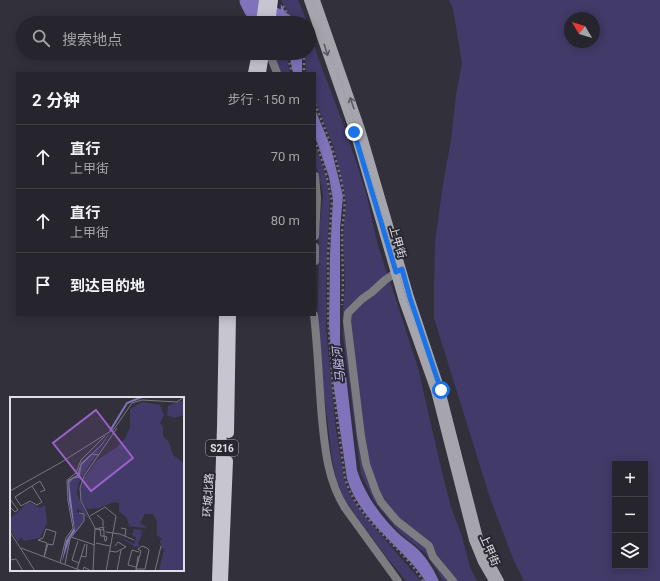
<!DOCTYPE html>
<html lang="zh">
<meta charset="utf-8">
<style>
body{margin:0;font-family:Roboto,"Noto Sans SC",sans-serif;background:#323038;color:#f1f3f6}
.controls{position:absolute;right:12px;bottom:12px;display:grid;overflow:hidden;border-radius:0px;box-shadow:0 2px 10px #0003}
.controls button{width:36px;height:36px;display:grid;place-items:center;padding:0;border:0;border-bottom:1px solid #424148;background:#26242c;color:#f1f3f6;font:20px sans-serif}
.compass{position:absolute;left:564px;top:12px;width:36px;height:36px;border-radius:50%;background:#26242c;box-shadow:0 2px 10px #0003;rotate:308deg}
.stop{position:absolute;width:12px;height:12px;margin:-9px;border:3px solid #1a73e8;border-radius:50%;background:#fff}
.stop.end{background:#1a73e8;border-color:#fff;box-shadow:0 1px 4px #0008}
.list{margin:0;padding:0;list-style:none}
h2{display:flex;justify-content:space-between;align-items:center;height:52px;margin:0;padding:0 16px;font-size:17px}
h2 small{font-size:13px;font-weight:400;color:#a4a4a9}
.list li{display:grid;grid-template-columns:26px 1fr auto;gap:12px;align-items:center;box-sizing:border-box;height:64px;padding:0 16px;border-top:1px solid #424148}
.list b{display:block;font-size:15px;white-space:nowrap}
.list p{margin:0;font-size:13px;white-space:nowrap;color:#a4a4a9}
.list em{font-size:13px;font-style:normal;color:#a4a4a9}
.icon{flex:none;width:22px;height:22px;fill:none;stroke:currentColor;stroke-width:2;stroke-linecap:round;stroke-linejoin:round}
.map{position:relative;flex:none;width:660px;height:581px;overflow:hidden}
.search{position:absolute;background:#26242c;box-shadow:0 2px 10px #0003;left:16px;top:16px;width:300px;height:44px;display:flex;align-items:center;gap:10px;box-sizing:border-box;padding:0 14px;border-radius:22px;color:#a4a4a9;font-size:15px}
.panel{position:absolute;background:#26242c;box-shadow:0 2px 10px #0003;left:16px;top:72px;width:300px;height:244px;border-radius:0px}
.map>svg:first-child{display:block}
</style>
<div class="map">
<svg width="660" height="581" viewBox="0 0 660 581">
<rect width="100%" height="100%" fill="#32303a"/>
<g fill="#423a68" fill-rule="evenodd">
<path d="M281,0h17l10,23h-14z"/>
<path d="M449,0h211v581h-136l-10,-20 -24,-63 -56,-180v-32l1,-44 8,-58 8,-44 5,-45 6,-32 -9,-54zM570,18h24v24h-24zM615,464h30v102h-30z"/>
<path d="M309,26l9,31 29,77 19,59 12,53 9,27v2l-42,44 29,175 52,53 25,34h-8l-6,-11 -12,-17 -26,-21 -19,-23 -6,-8 -13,-27 -18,-138v-24l2,-28 -2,-47 3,-37 -12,-52 -19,-48v-27h-9l-1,-20h4z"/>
<path d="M272,53h14l4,20h-9z"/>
<path d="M315,144l11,32 4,23 -4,74v54l10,103 8,48 3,11 6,11 15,20 53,61h-15l-22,-27 -38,-52 -9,-20 -5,-23 -12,-99 -2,-48 1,-81 4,-36 -2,-10 -6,-21z"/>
<path d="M390,281l28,87 24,104 9,35 11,29 8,31 7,14h-22l-20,-25 -37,-37 -17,-23 -14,-32 -18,-148 2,-4z"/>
</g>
<g fill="#8073bc">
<path d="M281,4l10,19h-11z"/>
<path d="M289,53h13v20h-9z"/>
<path d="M315,109l16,39 12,48 -3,33v114l6,33 11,94c7,22 20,41 36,58 6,7 14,12 21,18 11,9 19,22 25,35h-14c-7,-12 -18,-23 -28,-33 -19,-19 -42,-42 -50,-69l-13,-91 -5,-63 1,-72 3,-53 -4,-23 -14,-41z"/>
</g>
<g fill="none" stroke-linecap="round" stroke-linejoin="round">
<path stroke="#8073bc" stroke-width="23" d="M251,0l4,8 26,15"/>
<g stroke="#78777f" stroke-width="2.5" stroke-dasharray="2 3" stroke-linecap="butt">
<path d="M283,6l10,17"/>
<path d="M287,53l5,20"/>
<path d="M304,53v20"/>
<path d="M315,104c12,30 25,61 29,94 2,12 -2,24 -2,36 0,24 2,47 0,71"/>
<path d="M315,140l10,29 7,32 -4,54v62l5,71 12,90c12,43 56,66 78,103"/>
<path d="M236,455v-13"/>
</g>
<g stroke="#7c7c81" stroke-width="8">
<path d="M267,53l5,7 5,13"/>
<path d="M315,176l2,22 -2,38"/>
<path d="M315,247v14"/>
<path d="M400,270l-15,10 -13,12 -10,7 -14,14 -1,8 14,115 5,28 10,28 5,10 16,19 32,25 4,11 20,24"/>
<path d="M314,315c4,35 5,70 8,104 3,31 6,62 23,89l53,73"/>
</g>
<g stroke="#a6a5ad" stroke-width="8">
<path d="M308,0l46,132 49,169 32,90 38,149 9,22 11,19"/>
<path d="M316,0l45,129 49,168 31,93 38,148 9,21 12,22"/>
</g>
<g stroke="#c6c5d0" stroke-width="10">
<path d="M261,23l3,-23"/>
<path d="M270,23l3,-23"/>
<path d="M253,73l4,-20"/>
<path d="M261,73l3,-20"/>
<path d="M229,433l2,-118"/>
<path d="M217,581l5,-154 2,-112"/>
<path d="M223,581l5,-120"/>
</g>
</g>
<defs><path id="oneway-shaft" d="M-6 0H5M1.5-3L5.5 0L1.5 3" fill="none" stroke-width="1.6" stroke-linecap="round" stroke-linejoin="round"/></defs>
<g stroke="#5a5962">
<use href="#oneway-shaft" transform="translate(326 50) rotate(72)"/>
<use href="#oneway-shaft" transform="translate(352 103) rotate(-109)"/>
</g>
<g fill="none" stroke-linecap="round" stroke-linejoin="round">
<path stroke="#1a73e8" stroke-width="5" d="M354,132l42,140 6,-3 8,29 31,92"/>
</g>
<g text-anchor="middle" stroke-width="4" stroke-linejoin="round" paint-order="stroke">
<rect fill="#282730" stroke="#a9a8af" stroke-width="1" x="206" y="440" width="32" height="16" rx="3"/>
<g font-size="10" font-weight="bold" fill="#e0dfe6">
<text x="222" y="452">S216</text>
</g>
<g font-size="11" fill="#e0dfe6" stroke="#282730">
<text transform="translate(398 242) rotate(74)" y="4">上甲街</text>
<text transform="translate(208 495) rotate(-87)" y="4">环城北路</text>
<text transform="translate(490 550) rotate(66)" y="4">上甲街</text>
</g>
<g font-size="12" font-style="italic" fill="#c7befa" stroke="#282730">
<text transform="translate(339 365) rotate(-96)" y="4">马隘河</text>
</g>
</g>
<g transform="translate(10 397)">
<rect width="174" height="174" fill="#32303a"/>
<path d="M171,4l3,1v13l-10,3 -7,-3 1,-9zM132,5l18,3 4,10 -4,8 3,4v9l6,6 4,13 11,8v108h-25l5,-22 -3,-1 -1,-7 2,-2 -5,-4v-13l-4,-8h-8l-5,9 6,4 -8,16 2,3 -4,1 -5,-1h3l-10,-6v-1l-8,-4v-1l18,10 2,-6 -4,-3 2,-6 8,1 -1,6 4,-8 -16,-2 -2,-8 -8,-7v-8l-5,-1 -15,6 -12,1 -5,-6 -2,-14 4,-10 13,-19 20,-13 8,-9 5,-11v-18zM103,33l-33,49 -3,13 2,7 11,21 -13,-12v4l7,2v7l-4,7 -10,11 -1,8 -5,16 5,-23 10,-12 4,-7 -8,10 -6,-50 9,-5 4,-13 19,-16zM19,105l11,6 5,-3 2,18 -7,15 -16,3 -3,-4 -3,5 -8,-13v-10z" fill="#423a68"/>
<path d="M101,34l-10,15 -19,17 -4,13 -9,5 6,50 8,-10 -13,17 -8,24 4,-21 8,-13 -5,-27 -1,-21 9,-5 4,-12 19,-17z" fill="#8073bc"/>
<path fill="none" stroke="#8073bc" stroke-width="2" d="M100,34l17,-28 15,-6"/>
<path fill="none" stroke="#78767f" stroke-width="1" d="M59,86l4,-5 6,-1 2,-12 11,-11 7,1M22,89l8,-5 5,9 -5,2M0,94l50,-28 54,-34 18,-26 10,-3 35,2 7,-5M8,98l14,-9 10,16 -5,3 -7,-4 -9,5 -6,-9 6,-4M0,102l8,11 -3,2 -5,-5M87,118l6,5v6M80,119l15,-9 11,9 -10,55M111,131l5,1 -1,7M85,132l9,-2 -1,3 -8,-1M90,132l1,7h3l3,1 -1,4h-1l-1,-5v-6h-1M0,135l25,39M96,135l14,2 14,6M61,140l24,8M68,144l-6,19 7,3M86,146l14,3M11,151l61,23M99,154l7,1 10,-5 -8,-5 -3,4M71,159l5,1 1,-13M34,160l3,-14 -9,-3 5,-2 3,-9 10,3 -3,13 -5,-1 -4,13M0,163l6,-1 7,12M50,166l6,-25 7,-10 -5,-27 -1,-21 9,-7 5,-13 24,-24M55,167l5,-25 14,-18v-7l-5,-1M126,170l-8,-2 1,-4 3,-11 7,2M67,172l8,-25M126,172l5,-18 -3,-2 4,-3 5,2 2,2 -4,19h-9M73,174l1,-4 7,4M83,174l2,-43 -14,-27 -1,-13 4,-12 33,-48M107,174l4,-21M126,174l2,-15M145,174l6,-25"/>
<path fill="#9962cb" fill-opacity="0.15" stroke="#9962cb" stroke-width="2" d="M86,13l37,48 -42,33 -38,-48z"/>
<rect width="174" height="174" fill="none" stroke="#e0dfe6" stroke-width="2"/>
</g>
</svg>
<div class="controls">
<button>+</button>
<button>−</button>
<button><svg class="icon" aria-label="layers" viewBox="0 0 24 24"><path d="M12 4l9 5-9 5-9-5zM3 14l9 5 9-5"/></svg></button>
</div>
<svg class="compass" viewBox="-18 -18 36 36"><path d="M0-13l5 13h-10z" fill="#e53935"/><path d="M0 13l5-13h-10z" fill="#a4a4a9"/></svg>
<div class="stop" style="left:441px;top:390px"></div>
<div class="stop end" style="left:354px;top:132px"></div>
<div class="search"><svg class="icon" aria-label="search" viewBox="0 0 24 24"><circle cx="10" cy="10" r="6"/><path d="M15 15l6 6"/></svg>搜索地点</div>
<section class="panel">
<h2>2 分钟<small>步行 · 150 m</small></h2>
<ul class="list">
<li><svg class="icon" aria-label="ahead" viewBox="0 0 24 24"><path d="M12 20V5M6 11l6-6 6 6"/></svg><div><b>直行</b><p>上甲街</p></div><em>70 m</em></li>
<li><svg class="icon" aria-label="ahead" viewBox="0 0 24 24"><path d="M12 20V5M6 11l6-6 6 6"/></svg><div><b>直行</b><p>上甲街</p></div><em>80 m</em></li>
<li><svg class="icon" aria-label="arrive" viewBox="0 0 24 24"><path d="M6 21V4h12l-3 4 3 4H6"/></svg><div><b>到达目的地</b></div></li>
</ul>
</section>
</div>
